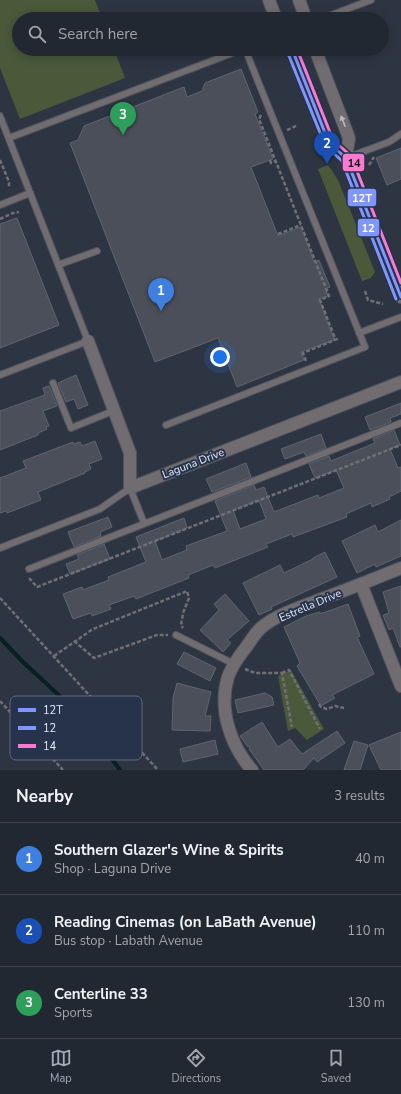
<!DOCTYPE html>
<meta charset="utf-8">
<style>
body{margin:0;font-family:"Nunito Sans",sans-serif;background:#2e343e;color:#f1f3f6}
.you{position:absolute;left:220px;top:357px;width:14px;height:14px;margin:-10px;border:3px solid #fff;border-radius:50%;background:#1a73e8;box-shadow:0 0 0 6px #1a73e833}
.badge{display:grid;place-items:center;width:26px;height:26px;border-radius:50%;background:#a5adbb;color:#fff;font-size:13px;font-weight:700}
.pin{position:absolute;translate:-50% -33px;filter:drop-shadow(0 1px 2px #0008)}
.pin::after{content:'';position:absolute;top:21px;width:14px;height:12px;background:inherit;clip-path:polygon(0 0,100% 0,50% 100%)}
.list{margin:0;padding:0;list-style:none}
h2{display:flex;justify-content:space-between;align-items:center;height:52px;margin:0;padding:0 16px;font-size:17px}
h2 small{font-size:13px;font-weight:400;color:#a2a6ac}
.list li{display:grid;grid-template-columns:26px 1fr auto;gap:12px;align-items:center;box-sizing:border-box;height:72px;padding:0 16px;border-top:1px solid #3f444d}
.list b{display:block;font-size:15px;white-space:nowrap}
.list p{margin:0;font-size:13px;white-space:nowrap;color:#a2a6ac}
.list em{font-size:13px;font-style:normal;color:#a2a6ac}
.icon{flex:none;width:22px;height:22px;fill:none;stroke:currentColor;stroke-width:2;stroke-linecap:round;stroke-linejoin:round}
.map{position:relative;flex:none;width:401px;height:770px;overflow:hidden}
.search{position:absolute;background:#222832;box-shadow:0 2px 10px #0003;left:12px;right:12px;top:12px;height:44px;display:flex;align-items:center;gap:10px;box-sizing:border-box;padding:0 14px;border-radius:22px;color:#a2a6ac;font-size:15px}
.sheet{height:268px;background:#222832}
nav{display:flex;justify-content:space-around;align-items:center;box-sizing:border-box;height:56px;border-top:1px solid #3f444d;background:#222832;font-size:11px;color:#a2a6ac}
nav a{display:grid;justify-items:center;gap:2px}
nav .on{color:#a5adbb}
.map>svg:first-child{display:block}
</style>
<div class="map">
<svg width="401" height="770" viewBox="0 0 401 770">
<rect width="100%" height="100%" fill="#2e3542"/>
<g fill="#49593a">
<path d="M0,0h95l7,19h-83v30h95l11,29 -105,41 -20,-51z"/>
<path d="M328,165l10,15 37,92 -4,6 -9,3 -44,-112z"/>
<path d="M291,670l33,59 -17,11 -12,-12 -7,3 -10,-55z"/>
</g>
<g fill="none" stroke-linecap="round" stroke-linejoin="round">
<path stroke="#082022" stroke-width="4" d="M0,638l23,24 54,50 43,58"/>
</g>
<g fill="#4a4f5a" stroke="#5f6570" fill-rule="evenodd">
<path d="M241,69l17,43 -3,2 18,45 -22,8 27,69 23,-9 13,35 5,-2 11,27 -5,2 3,7 -9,3 15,41 -33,12 3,8 -67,27 -19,-49 -63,24 -85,-219 8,-3 6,-14 100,-39 3,10 15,-6 3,-8z"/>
<path d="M401,148v31l-14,6 -11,-27z"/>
<path d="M17,218l42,107 -59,23v-124z"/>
<path d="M76,375l12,30 -10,4 -4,-10 -8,3 -8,-19z"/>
<path d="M49,386l8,20 -14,5 6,15 -3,1 1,2 -9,4v2l-38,15v-39l45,-16 -2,-7z"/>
<path d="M401,403v11l-11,4 1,4 -21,8 -5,-13z"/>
<path d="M394,430l6,15 -10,4 8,19 3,-1v24l-12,6 1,2 -18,8 -1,-4 -25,11 1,3 -54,20 -1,-3 -26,10 2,3 -53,21 -2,-3 -25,10 1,3 -53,21 -2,-3 -25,9 2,4 -19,7 -1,-3 -18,6 -10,-25 19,-7 1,3 26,-10 -1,-3 38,-15 -10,-25 48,-19 3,10 -32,13 7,19 25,-10 -1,-4 41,-15 -12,-30 39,-16 2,5 8,-3 10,25 44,-17 1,3 25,-10 -8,-18 -21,8 -6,-14 20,-8 2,5 44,-18 -2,-4zM259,500l7,19 -26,10 -7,-19z"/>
<path d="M321,434l5,14 -20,8 -2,-4 -19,7 -4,-10z"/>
<path d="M95,441l7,18 -13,5 2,5 -6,3v1l-47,19 3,8 -34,13 -1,-2 -6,2v-35l26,-10 -3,-7 50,-19 1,2 6,-2 2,4z"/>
<path d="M246,463l5,14 -39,15 -6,-13z"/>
<path d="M108,517l4,10 -12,5 1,4 -27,11 -6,-15z"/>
<path d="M401,520v36l-25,11 -1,-3 -18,9 -15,-32 33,-16 3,7z"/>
<path d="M104,544l6,15 -40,15 -4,-10 13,-5 -2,-4z"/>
<path d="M325,552l12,25 -66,30 1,2 -13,6 -16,-32 37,-18 4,8 29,-14v-1z"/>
<path d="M401,586v61h-1l-7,-19 -4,2 -6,-15 6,-2 -6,-21z"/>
<path d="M225,594l24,27 -22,19 4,3 -8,9 -23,-22 19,-20 -5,-6z"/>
<path d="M348,604l12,32 -3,1 17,37 -42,21 3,3 -14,8 -24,-40 3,-3 -16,-36 22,-11 14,-4v2z"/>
<path d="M184,652l32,16 -6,13 -33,-17z"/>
<path d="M177,683l34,9 -6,24h6l-1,15 -38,-1 1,-32z"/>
<path d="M265,693l7,4 2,8 -36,8 -3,-13z"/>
<path d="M262,722l16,25 12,-8 12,15 35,-23 8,12 -28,19 -3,-4 -11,12h-39l-15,-21 1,-1v-2l-2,1 -8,-11z"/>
<path d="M401,732v38h-20l-12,-25z"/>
<path d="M215,740l3,14 -35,8 -3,-13z"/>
<path d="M354,741l14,4 -8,25h-16z"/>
</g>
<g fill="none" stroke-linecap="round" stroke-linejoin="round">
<g stroke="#4d535e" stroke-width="8">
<g id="lane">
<path d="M321,19l50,-19"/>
<path d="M0,116l88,225 -88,34"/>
<path d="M9,138l234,-89"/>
<path d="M346,158l43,-16 12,-8"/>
<path d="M0,205l30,-12"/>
<path d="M58,265l39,-14"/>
<path d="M359,333l42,-16"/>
<path d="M53,383l18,45 42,-17"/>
<path d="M166,425l199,-78 -120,-298"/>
<path d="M0,548l100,-39 30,-21 14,35"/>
<path d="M29,569l372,-146"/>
<path d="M176,635l58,29"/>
</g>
</g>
<g stroke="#4d535e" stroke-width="14">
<g id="street">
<path d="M269,0l7,19"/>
<path d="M299,0l7,19"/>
<path d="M292,49l37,94 17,15 55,139"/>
<path d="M315,49l34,89 -3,20"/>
<path d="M88,341l42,112v35l271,-106"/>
<path d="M361,584l40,102"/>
<path d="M252,770c-21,-24 -34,-60 -24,-93 4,-11 11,-21 19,-31 4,-6 9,-14 15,-19 14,-12 39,-20 57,-27 27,-10 55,-21 82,-32"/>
</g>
</g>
<g stroke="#706f75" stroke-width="2.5" stroke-dasharray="4 2" stroke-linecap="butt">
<path d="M261,115l-2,4 70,177 -9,4 15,38h-1"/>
<path d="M287,130l11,-5"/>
<path d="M0,160l9,22v6"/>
<path d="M270,160l1,3 5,-2"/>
<path d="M369,165l5,-8"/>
<path d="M0,219l13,-6 6,-1"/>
<path d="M278,234l23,-9"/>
<path d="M365,291l3,9 15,4"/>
<path d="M306,361l-3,-8 34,-14 -2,-2"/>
<path d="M29,578l8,9 364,-142"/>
<path d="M0,598l158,172"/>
<path d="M74,641l20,17 63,-23h11"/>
<path d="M54,656l39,-27 94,-38 2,7 -6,15 -2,12 2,3"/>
<path d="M245,669l10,4h27l10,54"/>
<path d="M282,673l7,-3 31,59"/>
<path d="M0,701l63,69"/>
<path d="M319,704l2,3 6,2 8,-3 9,2"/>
</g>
<use href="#lane" stroke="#716c70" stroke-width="6"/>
<use href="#street" stroke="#716c70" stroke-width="12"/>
<g stroke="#26334a" stroke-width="6">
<path id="bus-1" d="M292,49l37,94 17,15 55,139"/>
</g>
<g stroke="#26334a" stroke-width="6">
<path id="bus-2" d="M287,51l38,94 17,16 54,138"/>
</g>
<g stroke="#26334a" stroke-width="6">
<path id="bus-3" d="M297,49l36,91 18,16 50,127"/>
</g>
<use href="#bus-1" stroke="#8096fe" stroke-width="3"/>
<use href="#bus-2" stroke="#8096fe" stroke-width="3"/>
<use href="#bus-3" stroke="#fb7ad0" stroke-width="3"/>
</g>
<defs><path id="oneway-solid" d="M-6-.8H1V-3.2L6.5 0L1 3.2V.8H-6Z"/></defs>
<use fill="#b7b9c4" href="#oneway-solid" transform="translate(343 121) rotate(-111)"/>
<g text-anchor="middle" stroke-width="4" stroke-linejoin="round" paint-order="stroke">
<g font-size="11" fill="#e5edfc" stroke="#26334a">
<text transform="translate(193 463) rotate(-21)" y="4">Laguna Drive</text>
<text transform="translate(310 605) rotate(-23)" y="4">Estrella Drive</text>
</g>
</g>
<rect x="10" y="696" width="132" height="64" rx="6" fill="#26334a" stroke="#5f6b7f" stroke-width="1"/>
<rect x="18" y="708" width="18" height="4" fill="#8096fe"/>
<rect x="18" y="726" width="18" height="4" fill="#8096fe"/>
<rect x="18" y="744" width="18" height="4" fill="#fb7ad0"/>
<g font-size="11" fill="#e5edfc">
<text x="43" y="714">12T</text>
<text x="43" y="732">12</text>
<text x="43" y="750">14</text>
</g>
<g stroke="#26334a" stroke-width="1.5">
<rect x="342" y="153" width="23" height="19" rx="4" fill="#fb7ad0"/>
<rect x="347" y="188" width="30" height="19" rx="4" fill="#8096fe"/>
<rect x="357" y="218" width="23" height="19" rx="4" fill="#8096fe"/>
</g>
<g font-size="11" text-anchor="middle" font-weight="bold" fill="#fff">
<text x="362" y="202">12T</text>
<text x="368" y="232">12</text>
</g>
<g font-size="11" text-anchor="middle" font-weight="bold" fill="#111">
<text x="354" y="167">14</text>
</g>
</svg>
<div class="you"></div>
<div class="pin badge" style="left:161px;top:311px;background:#3f7fe0">1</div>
<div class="pin badge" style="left:327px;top:164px;background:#1a4fb4">2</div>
<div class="pin badge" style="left:123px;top:135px;background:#2e9e5b">3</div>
<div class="search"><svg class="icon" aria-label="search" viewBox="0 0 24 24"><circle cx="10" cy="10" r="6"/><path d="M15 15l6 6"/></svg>Search here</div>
</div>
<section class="sheet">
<h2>Nearby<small>3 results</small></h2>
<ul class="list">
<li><span class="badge" style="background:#3f7fe0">1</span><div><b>Southern Glazer's Wine &amp; Spirits</b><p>Shop · Laguna Drive</p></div><em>40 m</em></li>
<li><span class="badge" style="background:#1a4fb4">2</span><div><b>Reading Cinemas (on LaBath Avenue)</b><p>Bus stop · Labath Avenue</p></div><em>110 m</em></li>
<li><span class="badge" style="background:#2e9e5b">3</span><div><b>Centerline 33</b><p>Sports</p></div><em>130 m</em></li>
</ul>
</section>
<nav>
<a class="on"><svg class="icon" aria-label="map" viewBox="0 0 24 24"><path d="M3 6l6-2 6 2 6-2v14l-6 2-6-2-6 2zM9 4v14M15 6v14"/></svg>Map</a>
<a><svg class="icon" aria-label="directions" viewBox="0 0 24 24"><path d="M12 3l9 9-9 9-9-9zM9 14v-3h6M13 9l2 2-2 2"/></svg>Directions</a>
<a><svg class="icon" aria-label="saved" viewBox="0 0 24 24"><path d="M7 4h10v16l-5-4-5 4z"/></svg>Saved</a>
</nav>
